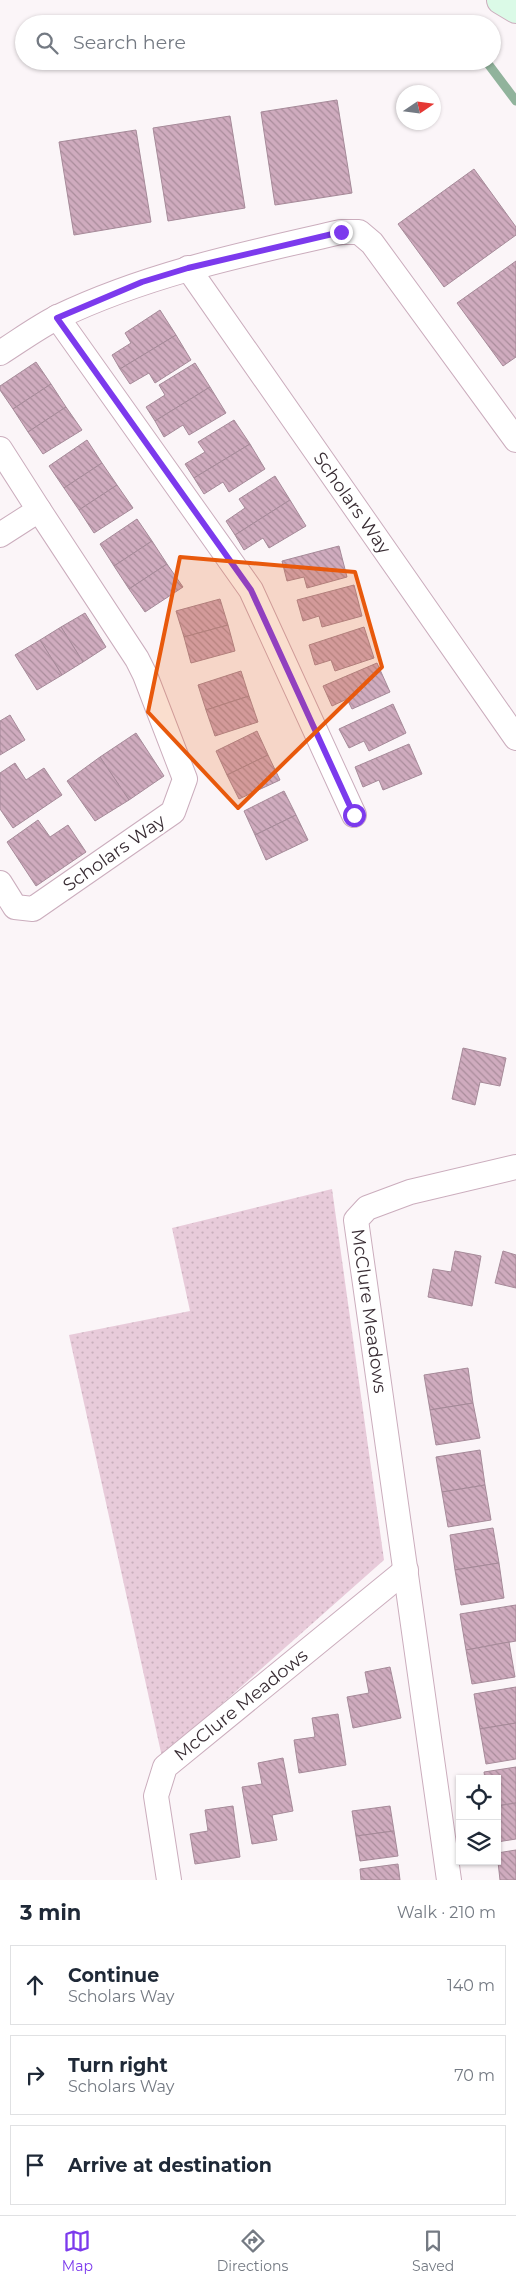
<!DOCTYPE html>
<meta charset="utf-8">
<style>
body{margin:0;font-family:Montserrat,sans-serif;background:#f2f2f3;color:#1f2937}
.controls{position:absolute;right:15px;bottom:15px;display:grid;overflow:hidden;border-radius:0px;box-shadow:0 1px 4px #0004}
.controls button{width:45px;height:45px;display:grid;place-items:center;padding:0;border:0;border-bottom:1px solid #e0e1e3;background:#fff;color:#1f2937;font:25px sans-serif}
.compass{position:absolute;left:396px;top:85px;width:45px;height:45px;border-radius:50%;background:#fff;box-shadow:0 1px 4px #0004;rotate:77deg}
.stop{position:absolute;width:15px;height:15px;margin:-11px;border:4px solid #7c3aed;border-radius:50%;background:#fff}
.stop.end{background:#7c3aed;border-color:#fff;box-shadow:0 1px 5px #0008}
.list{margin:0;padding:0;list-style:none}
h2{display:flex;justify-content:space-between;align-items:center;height:65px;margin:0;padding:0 20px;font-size:21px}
h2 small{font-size:16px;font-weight:400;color:#747a83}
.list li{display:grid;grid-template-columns:32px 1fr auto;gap:15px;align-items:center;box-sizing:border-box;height:80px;margin:0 10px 10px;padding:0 10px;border:1px solid #e0e1e3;border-radius:0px}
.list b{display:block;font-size:19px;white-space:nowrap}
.list p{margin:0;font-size:16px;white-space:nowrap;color:#747a83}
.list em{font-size:16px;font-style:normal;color:#747a83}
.icon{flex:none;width:28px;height:28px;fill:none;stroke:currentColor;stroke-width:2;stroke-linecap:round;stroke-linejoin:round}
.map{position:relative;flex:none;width:516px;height:1880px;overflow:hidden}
.search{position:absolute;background:#fff;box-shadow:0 1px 4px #0004;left:15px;right:15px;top:15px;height:55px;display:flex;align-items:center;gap:12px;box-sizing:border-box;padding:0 18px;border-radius:28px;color:#747a83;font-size:19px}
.sheet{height:335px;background:#fff}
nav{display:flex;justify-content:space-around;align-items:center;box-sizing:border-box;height:70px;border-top:1px solid #e0e1e3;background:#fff;font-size:14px;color:#747a83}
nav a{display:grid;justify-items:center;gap:2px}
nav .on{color:#7c3aed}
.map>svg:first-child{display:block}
</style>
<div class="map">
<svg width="516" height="1880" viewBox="0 0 516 1880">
<defs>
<pattern id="grass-dots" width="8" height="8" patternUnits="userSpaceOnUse" patternTransform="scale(1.25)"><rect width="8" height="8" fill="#e8cbda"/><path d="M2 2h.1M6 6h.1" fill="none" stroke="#c8afbc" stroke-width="1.8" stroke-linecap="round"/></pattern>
<pattern id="building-back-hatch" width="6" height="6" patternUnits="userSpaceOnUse" patternTransform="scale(1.25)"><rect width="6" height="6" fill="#cfabbe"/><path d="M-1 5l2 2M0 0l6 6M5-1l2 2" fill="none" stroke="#a98c9b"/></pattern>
</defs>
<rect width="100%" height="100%" fill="#fbf5f8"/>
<path fill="url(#grass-dots)" d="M332,1189l52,371 -222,197 -93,-422 121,-24 -18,-83z"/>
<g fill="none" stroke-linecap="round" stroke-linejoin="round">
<path stroke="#91b39c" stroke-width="9" d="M486,61l30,40"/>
</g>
<g fill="url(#building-back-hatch)" stroke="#a68a99">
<path d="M337,100l15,93 -77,12 -14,-93z"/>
<path d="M230,116l15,92 -77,13 -15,-93z"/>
<path d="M136,130l15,92 -77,13 -15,-93z"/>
<path d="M474,169l42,58v8l-72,52 -46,-63z"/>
<path d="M516,261v96l-13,9 -46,-63z"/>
<path d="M160,310l16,25 -56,34 -8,-14 19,-12 -6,-10z"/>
<path d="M176,335l15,25 -36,23 -6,-10 -19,11 -10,-15z"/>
<path d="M36,362l15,22 -38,25 -13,-19v-4z"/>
<path d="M195,363l15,24 -55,34 -9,-14 19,-12 -6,-10z"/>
<path d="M51,384l15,23 -38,25 -15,-23z"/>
<path d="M210,387l16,26 -37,22 -6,-10 -19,12 -9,-16z"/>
<path d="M66,407l16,23 -39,24 -15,-22z"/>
<path d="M234,420l16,24 -56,34 -9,-14 20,-12 -7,-10z"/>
<path d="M87,440l15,23 -38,25 -15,-22z"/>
<path d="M250,444l15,25 -36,23 -6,-10 -19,12 -10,-16z"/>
<path d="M102,463l15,22 -38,25 -15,-22z"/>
<path d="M275,476l15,24 -55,35 -9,-14 19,-13 -6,-9z"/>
<path d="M117,485l16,23 -39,25 -15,-23z"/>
<path d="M290,500l16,26 -37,22 -6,-10 -19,12 -9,-15z"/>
<path d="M137,519l15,22 -38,25 -14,-22z"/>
<path d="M152,541l15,23 -38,25 -15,-23z"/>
<path d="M339,546l8,31 -40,11 -3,-11 -17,4 -5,-20z"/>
<path d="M167,564l16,23 -38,25 -16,-23z"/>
<path d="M354,585l8,31 -40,11 -3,-11 -16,5 -6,-21z"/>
<path d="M220,599l8,26 -44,12 -8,-26z"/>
<path d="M85,613l21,34 -23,15 -22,-35z"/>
<path d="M228,625l7,26 -44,12 -7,-26z"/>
<path d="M61,627l22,35 -21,13 -22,-35z"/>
<path d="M364,627l10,31 -39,13 -4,-11 -16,5 -6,-20z"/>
<path d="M40,640l22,35 -25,15 -22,-35z"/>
<path d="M377,663l13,29 -38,17 -5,-10 -15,7 -9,-20z"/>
<path d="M241,671l8,25 -43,14 -8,-25z"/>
<path d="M249,696l9,26 -43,14 -9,-26z"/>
<path d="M393,704l13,29 -37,18 -5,-10 -15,7 -10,-19z"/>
<path d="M10,715l15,25 -25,15v-34z"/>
<path d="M257,731l11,24 -41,20 -11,-24z"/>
<path d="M136,733l28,43 -35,24 -29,-43z"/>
<path d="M409,744l13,30 -39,16 -4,-10 -16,7 -8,-20z"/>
<path d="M268,755l12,25 -41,19 -12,-24z"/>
<path d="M100,757l29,43 -34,21 -28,-40z"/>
<path d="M15,763l11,17 18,-12 18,27 -49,33 -13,-19v-36z"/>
<path d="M284,791l12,24 -41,20 -11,-24z"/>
<path d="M296,815l12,25 -42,20 -11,-25z"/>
<path d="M38,820l12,17 18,-12 18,27 -50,34 -29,-44z"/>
<path d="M463,1048l43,10 -6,28 -20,-4 -5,23 -23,-6z"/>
<path d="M455,1251l26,5 -9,50 -44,-9 5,-28 18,3z"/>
<path d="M503,1251l13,4v33l-21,-5z"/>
<path d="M468,1368l5,35 -43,7 -6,-35z"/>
<path d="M473,1403l7,35 -44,7 -6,-35z"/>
<path d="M480,1450l5,35 -43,7 -6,-35z"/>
<path d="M485,1485l6,35 -43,7 -6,-35z"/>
<path d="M493,1528l6,35 -44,7 -5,-35z"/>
<path d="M499,1563l5,35 -43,7 -6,-35z"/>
<path d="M516,1605v36l-50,9 -6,-36z"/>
<path d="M509,1642l6,35 -43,7 -6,-34z"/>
<path d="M390,1667l11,51 -48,10 -6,-31 22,-4 -4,-21z"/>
<path d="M516,1687v36l-36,6 -6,-35z"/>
<path d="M338,1714l8,51 -47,8 -5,-33 21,-3 -3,-19z"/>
<path d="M516,1723v36l-30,5 -6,-35z"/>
<path d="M283,1758l10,53 -21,4 5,25 -25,4 -10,-57 20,-3 -4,-21z"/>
<path d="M516,1767v36l-19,3v-27h-12l-1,-7z"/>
<path d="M516,1803v36l-19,3v-36z"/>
<path d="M233,1806l7,51 -45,7 -5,-30 18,-3 -3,-21z"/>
<path d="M390,1806l4,25 -38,5 -4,-25z"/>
<path d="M394,1831l4,25 -38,5 -4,-25z"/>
<path d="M516,1850v30h-16l-3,-27z"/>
<path d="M398,1864l2,16h-39l-1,-11z"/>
</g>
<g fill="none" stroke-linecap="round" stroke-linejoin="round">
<g stroke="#cbadbd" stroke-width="26">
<g id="minor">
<path d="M188,268l328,470"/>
<path d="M57,317l194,273 103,225"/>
<path d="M0,353c19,-12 38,-26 58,-36 90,-43 186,-63 283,-85h18l13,11 144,197"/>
<path d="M0,449l39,61"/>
<path d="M0,535l39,-25 98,149 8,16 40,104 -12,33 -140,97 -18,-2 -15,-24"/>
<path d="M169,1880l-13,-84 9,-29 241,-197"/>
<path d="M449,1880l-93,-660 11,-12 43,-16 106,-25"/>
</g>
</g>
<g stroke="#cbadbd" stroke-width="30">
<path id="secondary" d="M501,0l15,9"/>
</g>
<use href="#minor" stroke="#fff" stroke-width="24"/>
<use href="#secondary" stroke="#dbfae7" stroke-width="28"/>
</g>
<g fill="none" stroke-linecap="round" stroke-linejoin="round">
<path stroke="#7c3aed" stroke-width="6" d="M341,232l-153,36 -46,14 -85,36 194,272 103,225"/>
</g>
<path fill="#e8590c" fill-opacity="0.2" stroke="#e8590c" stroke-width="4" stroke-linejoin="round" d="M180,557l175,15 27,95 -144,141 -90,-96z"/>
<g text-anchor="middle" stroke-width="5" stroke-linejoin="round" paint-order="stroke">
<g font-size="18" fill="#392d34" stroke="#fff">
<text transform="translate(352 503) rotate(55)" y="6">Scholars Way</text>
<text transform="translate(114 853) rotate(-35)" y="6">Scholars Way</text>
<text transform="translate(369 1311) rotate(82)" y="6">McClure Meadows</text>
<text transform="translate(241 1705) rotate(-39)" y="6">McClure Meadows</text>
</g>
</g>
</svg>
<div class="controls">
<button><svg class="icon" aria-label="locate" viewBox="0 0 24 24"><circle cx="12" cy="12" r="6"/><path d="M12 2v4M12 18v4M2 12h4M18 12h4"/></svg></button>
<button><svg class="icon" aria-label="layers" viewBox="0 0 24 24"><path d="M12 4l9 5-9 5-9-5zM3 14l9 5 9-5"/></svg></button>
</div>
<svg class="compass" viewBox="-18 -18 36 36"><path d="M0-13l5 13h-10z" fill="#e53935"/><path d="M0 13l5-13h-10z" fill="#747a83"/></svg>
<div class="stop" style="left:354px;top:815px"></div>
<div class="stop end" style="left:341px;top:232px"></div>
<div class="search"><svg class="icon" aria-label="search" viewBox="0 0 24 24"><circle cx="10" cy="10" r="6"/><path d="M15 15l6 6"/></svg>Search here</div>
</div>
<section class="sheet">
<h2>3 min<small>Walk · 210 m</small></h2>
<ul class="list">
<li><svg class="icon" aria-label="ahead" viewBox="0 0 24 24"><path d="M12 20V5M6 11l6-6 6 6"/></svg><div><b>Continue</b><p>Scholars Way</p></div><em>140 m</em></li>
<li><svg class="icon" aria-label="right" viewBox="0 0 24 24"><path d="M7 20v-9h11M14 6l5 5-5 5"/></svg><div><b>Turn right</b><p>Scholars Way</p></div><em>70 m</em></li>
<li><svg class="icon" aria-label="arrive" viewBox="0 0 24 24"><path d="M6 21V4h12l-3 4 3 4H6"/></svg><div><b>Arrive at destination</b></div></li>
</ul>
</section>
<nav>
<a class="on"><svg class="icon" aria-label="map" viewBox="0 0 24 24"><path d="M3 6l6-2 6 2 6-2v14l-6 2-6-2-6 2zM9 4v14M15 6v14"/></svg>Map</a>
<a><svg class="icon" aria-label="directions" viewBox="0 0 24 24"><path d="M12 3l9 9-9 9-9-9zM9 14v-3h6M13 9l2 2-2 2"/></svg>Directions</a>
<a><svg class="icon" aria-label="saved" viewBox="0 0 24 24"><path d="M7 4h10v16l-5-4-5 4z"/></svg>Saved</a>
</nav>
